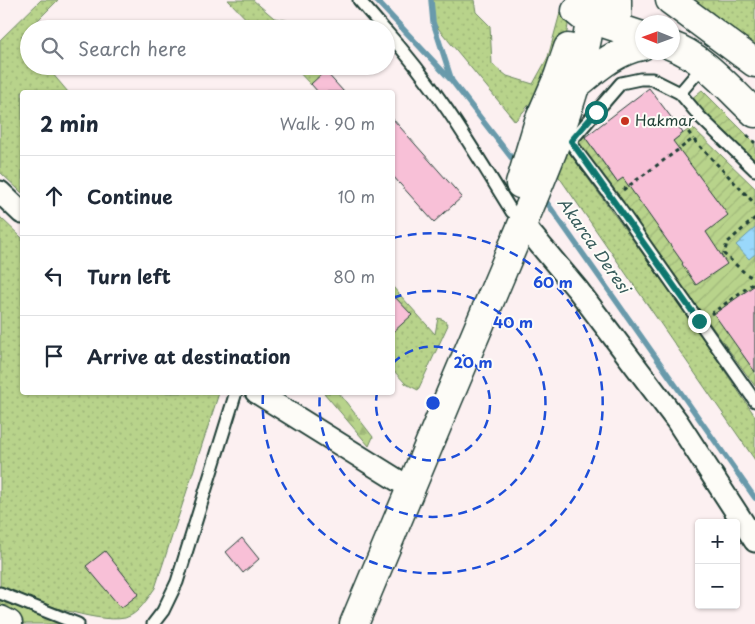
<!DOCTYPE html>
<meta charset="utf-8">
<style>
body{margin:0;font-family:"Playpen Sans",sans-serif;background:#f6f6f7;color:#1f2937}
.controls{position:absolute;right:15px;bottom:15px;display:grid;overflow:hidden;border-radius:5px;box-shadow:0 1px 4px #0004}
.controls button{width:45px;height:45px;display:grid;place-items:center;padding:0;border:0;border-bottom:1px solid #e0e1e3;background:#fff;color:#1f2937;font:25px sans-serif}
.compass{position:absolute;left:635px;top:15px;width:45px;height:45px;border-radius:50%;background:#fff;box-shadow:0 1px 4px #0004;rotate:271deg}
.stop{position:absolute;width:15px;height:15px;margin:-11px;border:4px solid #0f766e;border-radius:50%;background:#fff}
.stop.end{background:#0f766e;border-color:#fff;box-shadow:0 1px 5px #0008}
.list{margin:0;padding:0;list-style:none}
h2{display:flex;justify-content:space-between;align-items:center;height:65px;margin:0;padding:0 20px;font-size:21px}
h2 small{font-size:16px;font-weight:400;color:#747a83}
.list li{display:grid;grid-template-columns:32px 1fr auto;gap:15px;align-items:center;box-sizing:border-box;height:80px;padding:0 20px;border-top:1px solid #e0e1e3}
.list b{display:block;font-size:19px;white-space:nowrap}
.list em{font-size:16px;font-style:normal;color:#747a83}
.icon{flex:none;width:28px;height:28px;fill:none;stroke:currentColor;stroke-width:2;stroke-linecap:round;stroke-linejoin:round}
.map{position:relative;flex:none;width:755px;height:624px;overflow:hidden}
.search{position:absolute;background:#fff;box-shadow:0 1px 4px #0004;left:20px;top:20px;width:375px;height:55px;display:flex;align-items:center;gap:12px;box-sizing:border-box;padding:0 18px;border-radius:28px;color:#747a83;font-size:19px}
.panel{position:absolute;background:#fff;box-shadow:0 1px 4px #0004;left:20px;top:90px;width:375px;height:305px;border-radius:5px}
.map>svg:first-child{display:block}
</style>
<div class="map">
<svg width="755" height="624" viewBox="0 0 755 624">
<defs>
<pattern id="grass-dots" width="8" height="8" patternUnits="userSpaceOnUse" patternTransform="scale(1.25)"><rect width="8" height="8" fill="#b8d38b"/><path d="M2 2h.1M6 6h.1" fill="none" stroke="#9eb679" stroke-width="1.8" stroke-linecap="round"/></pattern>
<pattern id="forest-firs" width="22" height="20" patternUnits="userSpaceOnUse" patternTransform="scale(1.25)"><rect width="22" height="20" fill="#b8d38b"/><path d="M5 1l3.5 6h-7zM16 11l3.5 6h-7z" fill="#9eb679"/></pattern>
<pattern id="garden-furrows" width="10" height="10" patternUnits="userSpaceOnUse" patternTransform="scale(1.25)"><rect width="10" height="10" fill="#b8d38b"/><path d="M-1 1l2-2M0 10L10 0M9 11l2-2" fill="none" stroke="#9eb679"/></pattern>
<pattern id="water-ripples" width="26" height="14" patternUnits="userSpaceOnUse" patternTransform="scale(1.25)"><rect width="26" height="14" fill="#9ad8fb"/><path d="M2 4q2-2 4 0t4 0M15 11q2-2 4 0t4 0" fill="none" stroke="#84bad8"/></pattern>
</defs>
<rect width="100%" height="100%" fill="#fcf0f1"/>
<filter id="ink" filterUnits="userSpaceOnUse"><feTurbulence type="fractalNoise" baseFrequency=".02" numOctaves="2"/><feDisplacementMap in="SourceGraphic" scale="10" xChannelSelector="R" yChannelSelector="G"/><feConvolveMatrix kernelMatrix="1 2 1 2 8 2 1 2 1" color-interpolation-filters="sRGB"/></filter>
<g filter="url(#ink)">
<g fill="url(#grass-dots)" stroke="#6c8860">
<path d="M41,0h17l-37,37 8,9v20h17l22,26h-46v101l-22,-21v-132z"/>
<path d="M228,0h25l21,18 22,4 4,7h-44z"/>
<path d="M431,0h43l2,12 14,14 2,38 15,12 26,8 15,-27 12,-44 7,-4c9,33 -30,89 -52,112l-82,-99z"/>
<path d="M690,0h65v45l-51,-33z"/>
<path d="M293,66h29l3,5 -14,14z"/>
<path d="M568,151l117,161 70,104v44l-198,-286z"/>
<path d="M0,217l22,21v154l197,1 -64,195c-8,11 -16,26 -30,30 -30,6 -94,-19 -125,-28z"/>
<path d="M392,286l43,48 3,-16 6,2 4,5 -30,65 -12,-6 -13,-14z"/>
</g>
<g fill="url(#forest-firs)" stroke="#6c8860">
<path d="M324,393h15l34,44 -4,9z"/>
<path d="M0,594l68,30h-44l-24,-11z"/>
</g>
<g fill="url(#garden-furrows)" stroke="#6c8860">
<path d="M702,90l53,53v18l-64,-62z"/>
<path d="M692,127l63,61v198l-178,-245 7,-5 13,18 18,-3 -14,9 16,22z"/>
</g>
<path fill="url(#water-ripples)" stroke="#699aab" d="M755,228v26l-6,5 -13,-14z"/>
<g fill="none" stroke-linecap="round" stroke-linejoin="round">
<g stroke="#699aab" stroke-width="5.5">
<path d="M376,0l74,79"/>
<path d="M431,0l2,22 19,59 65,84"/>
<path d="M543,197l212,301"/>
</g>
</g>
<g fill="#f8c0d7" stroke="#1f3d34">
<path d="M325,71l19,21h-26l-7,-8z"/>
<path d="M649,88l34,45 -10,8 55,74 -22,17 21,32 -31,21 -14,-21 1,-1 -60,-85 -6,4 -32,-45z"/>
<path d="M392,118l70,79 -28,25 -42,-47z"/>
<path d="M755,285v87l-41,-58z"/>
<path d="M392,294l20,21 -20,18z"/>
<path d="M242,538l17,21 -16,14 -17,-21z"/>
<path d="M105,551l34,43 -18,14 -35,-42z"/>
</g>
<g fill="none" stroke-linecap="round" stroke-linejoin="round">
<g stroke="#1f3d34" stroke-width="15">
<g id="lane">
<path d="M359,0l25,29"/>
<path d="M386,31c50,55 87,118 126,181"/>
<path d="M680,93l23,-27"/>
<path d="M561,130l57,76 137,195"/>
<path d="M571,141l50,-58 19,-4h12l28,14 20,24 55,53"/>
<path d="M0,593l78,31"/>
<path d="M153,624l10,-13 14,-29 59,-190"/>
</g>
</g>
<g stroke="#1f3d34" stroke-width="25">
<g id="street">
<path d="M0,192l22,21"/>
<path d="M522,223l56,67 99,131 78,120"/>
<path d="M256,392l146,91"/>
</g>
</g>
<g stroke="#1f3d34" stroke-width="31">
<g id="secondary">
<path d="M617,0v20l3,8"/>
<path d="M670,0l85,63"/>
<path d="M576,11l6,5 60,20"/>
<path d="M672,46c30,10 60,46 83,67"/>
<path d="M575,86c21,-17 40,-35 67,-40"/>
<path d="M520,184l19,-63 19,-44 10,-29"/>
<path d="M354,624c49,-117 98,-235 148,-352 35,-84 82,-181 91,-272"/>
</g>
</g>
<g stroke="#1f3d34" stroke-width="31">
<path id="highway" d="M0,620l8,4"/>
</g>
<g stroke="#1f3d34" stroke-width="3" stroke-dasharray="4 4" stroke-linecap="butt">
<path d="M685,119l-3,3 11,17"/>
<path d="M747,135l8,8"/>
<path d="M623,190l70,-51 62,65"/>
<path d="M755,218l-28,25 -3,11 22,20 9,5"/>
<path d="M711,314l44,-32"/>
</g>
<use href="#lane" stroke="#fdfcf7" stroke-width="11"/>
<use href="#street" stroke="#fdfcf7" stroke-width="21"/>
<use href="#secondary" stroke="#fdfcf7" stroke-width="28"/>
<use href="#highway" stroke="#fdfcf7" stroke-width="28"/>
</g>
</g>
<g fill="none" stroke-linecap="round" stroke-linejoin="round" filter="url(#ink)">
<path stroke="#0f766e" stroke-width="6" d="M596,112l-25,29 128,180"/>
</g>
<g fill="none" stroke="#1d4ed8" stroke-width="2.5" stroke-dasharray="9 6">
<path d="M393 363A57 57 0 1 1 377 393"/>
<path d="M393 298A113 113 0 1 1 320 393"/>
<path d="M393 238A170 170 0 1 1 263 393"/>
</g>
<circle fill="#c8321e" stroke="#fdfcf7" stroke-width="2" cx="625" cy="121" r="5"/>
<g text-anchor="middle" stroke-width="4" stroke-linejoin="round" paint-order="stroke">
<g font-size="15" fill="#1f3d34" stroke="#fdfcf7" text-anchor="start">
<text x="635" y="126">Hakmar</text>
</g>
<g font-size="16" font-style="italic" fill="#385c5c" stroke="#fdfcf7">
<text transform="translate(594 245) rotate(55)" y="6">Akarca Deresi</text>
</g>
</g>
<circle cx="433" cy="403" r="8" fill="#1d4ed8" stroke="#fdfcf7" stroke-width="2.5"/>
<g font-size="15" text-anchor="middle" font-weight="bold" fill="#1d4ed8" stroke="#fdfcf7" stroke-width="4" stroke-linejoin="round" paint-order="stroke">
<text x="553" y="288">60 m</text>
<text x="513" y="328">40 m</text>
<text x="473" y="368">20 m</text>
</g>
</svg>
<div class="controls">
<button>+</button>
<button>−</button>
</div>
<svg class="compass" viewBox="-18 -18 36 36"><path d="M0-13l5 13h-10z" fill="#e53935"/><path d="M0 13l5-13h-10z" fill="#747a83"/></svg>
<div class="stop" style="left:596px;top:112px"></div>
<div class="stop end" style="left:699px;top:321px"></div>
<div class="search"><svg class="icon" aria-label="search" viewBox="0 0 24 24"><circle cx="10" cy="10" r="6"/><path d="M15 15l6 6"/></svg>Search here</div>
<section class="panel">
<h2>2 min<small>Walk · 90 m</small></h2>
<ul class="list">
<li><svg class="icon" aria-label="ahead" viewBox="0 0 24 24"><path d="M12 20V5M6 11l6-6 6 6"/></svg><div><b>Continue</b></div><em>10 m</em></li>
<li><svg class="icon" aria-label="left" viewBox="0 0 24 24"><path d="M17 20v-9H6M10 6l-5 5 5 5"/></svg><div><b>Turn left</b></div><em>80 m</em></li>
<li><svg class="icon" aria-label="arrive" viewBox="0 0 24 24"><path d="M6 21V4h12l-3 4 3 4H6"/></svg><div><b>Arrive at destination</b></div></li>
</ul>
</section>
</div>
